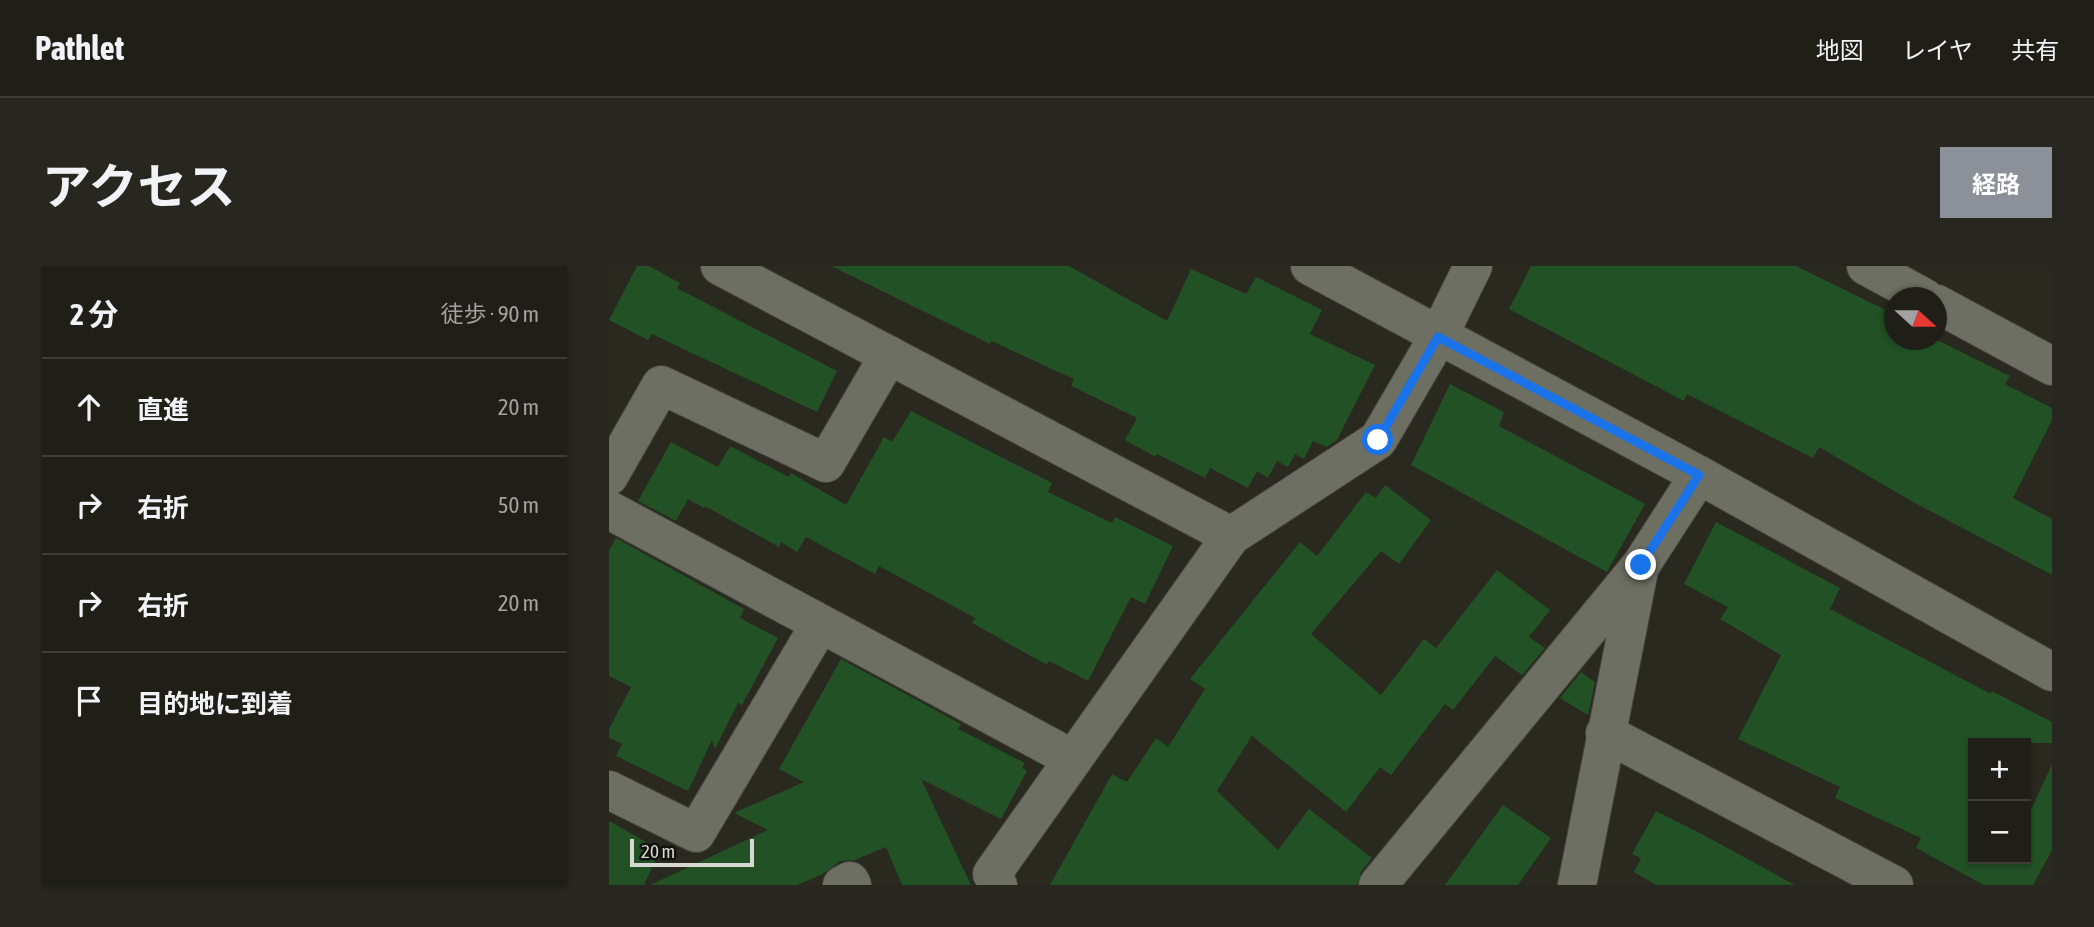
<!DOCTYPE html>
<html lang="ja">
<meta charset="utf-8">
<style>
body{margin:0;font-family:"Asap Condensed","Noto Sans JP",sans-serif;background:#272720;color:#f1f3f6}
.controls{position:absolute;right:21px;bottom:21px;display:grid;overflow:hidden;border-radius:0px;box-shadow:0 2px 5px #0004}
.controls button{width:63px;height:63px;display:grid;place-items:center;padding:0;border:0;border-bottom:2px solid #3c3d36;background:#1f1f17;color:#f1f3f6;font:35px sans-serif}
.compass{position:absolute;left:1275px;top:21px;width:63px;height:63px;border-radius:50%;background:#1f1f17;box-shadow:0 2px 5px #0004;rotate:111deg}
.scale{position:absolute;left:21px;bottom:18px;width:124px;box-sizing:border-box;padding-left:7px;border:4px solid #d7d8d1;border-top:0;font-size:19px;line-height:24px;white-space:nowrap;color:#d7d8d1;-webkit-text-stroke:5px #11120d;paint-order:stroke}
.stop{position:absolute;width:21px;height:21px;margin:-16px;border:5px solid #1a73e8;border-radius:50%;background:#fff}
.stop.end{background:#1a73e8;border-color:#fff;box-shadow:0 2px 7px #0008}
.list{margin:0;padding:0;list-style:none}
h2{display:flex;justify-content:space-between;align-items:center;height:91px;margin:0;padding:0 28px;font-size:30px}
h2 small{font-size:23px;font-weight:400;color:#a1a2a1}
.list li{display:grid;grid-template-columns:46px 1fr auto;gap:21px;align-items:center;box-sizing:border-box;height:98px;padding:0 28px;border-top:2px solid #3c3d36}
.list b{display:block;font-size:26px;white-space:nowrap}
.list em{font-size:23px;font-style:normal;color:#a1a2a1}
.icon{flex:none;width:38px;height:38px;fill:none;stroke:currentColor;stroke-width:2;stroke-linecap:round;stroke-linejoin:round}
.map{position:relative;flex:none;width:1443px;height:619px;overflow:hidden;border-radius:0px}
header{display:flex;align-items:center;gap:42px;box-sizing:border-box;height:98px;padding:0 35px;background:#1f1f17;border-bottom:2px solid #3c3d36}
header strong{font-size:33px}
nav{display:flex;gap:38px;margin-inline-start:auto;font-size:24px}
.intro{display:flex;align-items:center;justify-content:space-between;box-sizing:border-box;height:168px;padding:0 42px}
h1{margin:0;font-size:49px}
.button{padding:18px 32px;border-radius:0px;background:#8c9099;color:#fff;font-size:24px;font-weight:700}
main{display:flex;gap:42px;padding:0 42px}
aside{flex:1;background:#1f1f17;border-radius:0px;box-shadow:0 2px 5px #0004}
.map>svg:first-child{display:block}
</style>
<header>
<strong>Pathlet</strong>
<nav><a>地図</a><a>レイヤ</a><a>共有</a></nav>
</header>
<div class="intro"><h1>アクセス</h1><a class="button">経路</a></div>
<main>
<aside>
<h2>2 分<small>徒歩 · 90 m</small></h2>
<ul class="list">
<li><svg class="icon" aria-label="ahead" viewBox="0 0 24 24"><path d="M12 20V5M6 11l6-6 6 6"/></svg><div><b>直進</b></div><em>20 m</em></li>
<li><svg class="icon" aria-label="right" viewBox="0 0 24 24"><path d="M7 20v-9h11M14 6l5 5-5 5"/></svg><div><b>右折</b></div><em>50 m</em></li>
<li><svg class="icon" aria-label="right" viewBox="0 0 24 24"><path d="M7 20v-9h11M14 6l5 5-5 5"/></svg><div><b>右折</b></div><em>20 m</em></li>
<li><svg class="icon" aria-label="arrive" viewBox="0 0 24 24"><path d="M6 21V4h12l-3 4 3 4H6"/></svg><div><b>目的地に到着</b></div></li>
</ul>
</aside>
<div class="map">
<svg width="1443" height="619" viewBox="0 0 1443 619">
<rect width="100%" height="100%" fill="#29291f"/>
<g fill="#215125">
<path d="M28,0h12l31,17 -3,5 160,83 -20,41 -165,-78 -4,6 -39,-20z"/>
<path d="M222,0h238l98,55 24,-52 55,25 10,-17 66,33 -12,24 65,31 -38,75 -10,7 -14,-6 -9,18 -9,-5 -7,13 -11,-6 -9,17 -11,-7 -9,17 -38,-20 -5,10 -48,-24 -1,3 -31,-17 12,-22 -66,-32 3,-7 -83,-38 -1,3z"/>
<path d="M922,0h265l98,48v26h43l73,36 -5,8 47,24v12l-39,78 39,21v56l-139,-73 -94,-55 -6,11 -126,-64 -3,7 -175,-92z"/>
<path d="M841,118l54,28 -5,14 146,78 -38,68 -196,-107z"/>
<path d="M302,145l141,72 -4,9 64,31 3,-6 58,29 -28,58 -14,-7 -43,84 -39,-20 -2,4 -75,-42 3,-5 -96,-52 -4,8 -69,-37 -9,15 -16,-10 -2,5 -74,-41 -1,2 -16,-9 -12,22 -38,-20 33,-59 47,25 12,-21 59,31 2,-4 55,32 38,-68 8,5z"/>
<path d="M776,219l46,35 -32,44 -18,-13 -70,83 70,61 43,-56 12,9 61,-78 53,40 -21,27 16,11 -23,27 -27,-19 -42,54 -8,-6 -54,71 -11,-8 -34,45 -94,-76 -35,55 61,59 31,-41 63,49 -11,14 -4,13h-307l62,-111 15,8 29,-44 12,9 37,-58 -15,-10 110,-137 17,14 49,-64 10,6z"/>
<path d="M1107,256l124,66 -10,21 161,85 1,-3 60,31v21h-79v116h53v-38l26,-57v86l-19,35h-49l-68,-37 5,-10 -86,-40 5,-11 -102,-48 43,-84 -61,-36 8,-12 -44,-23z"/>
<path d="M7,272l128,71 -4,9 38,20 -36,67 -4,-2 -23,46 -3,-9 -24,51 -72,-35 6,-12 -13,-6v-9l22,-42 -22,-11v-125z"/>
<path d="M232,393l120,65 -3,5 67,34 -3,5 5,3 -26,48 -80,-40 50,106h-69l-16,-38 -31,13 -15,1 -17,13 -26,11h-147l118,-55 -34,-17 70,-31 -25,-13z"/>
<path d="M972,406l14,10 -7,33 -28,-17z"/>
<path d="M894,539l48,33 -33,47h-73z"/>
<path d="M1047,545l42,21 97,53h-139l-22,-13 7,-14 -9,-4z"/>
<path d="M0,555l51,29 -16,35h-35z"/>
</g>
<g fill="none" stroke-linecap="round" stroke-linejoin="round">
<g stroke="#44453d" stroke-width="40">
<g id="minor">
<path d="M111,0l511,270 147,-96 60,-103 35,-71"/>
<path d="M701,0l389,209 353,197"/>
<path d="M1257,0l59,32"/>
<path d="M1328,38l115,62"/>
<path d="M0,210l52,-91 165,78 63,-108"/>
<path d="M0,244l464,249"/>
<path d="M996,467l289,152"/>
<path d="M0,524l87,43 124,-209"/>
<path d="M233,619l8,-4 2,4"/>
<path d="M389,619l-6,-11 239,-338"/>
<path d="M769,619l263,-320 58,-90"/>
<path d="M968,619l62,-315"/>
</g>
</g>
<use href="#minor" stroke="#6e6f63" stroke-width="38"/>
</g>
<g fill="none" stroke-linecap="round" stroke-linejoin="round">
<path stroke="#1a73e8" stroke-width="9" d="M769,174l60,-103 261,138 -58,90"/>
</g>
</svg>
<div class="controls">
<button>+</button>
<button>−</button>
</div>
<svg class="compass" viewBox="-18 -18 36 36"><path d="M0-13l5 13h-10z" fill="#e53935"/><path d="M0 13l5-13h-10z" fill="#a1a2a1"/></svg>
<div class="scale">20 m</div>
<div class="stop" style="left:769px;top:174px"></div>
<div class="stop end" style="left:1032px;top:299px"></div>
</div>
</main>
